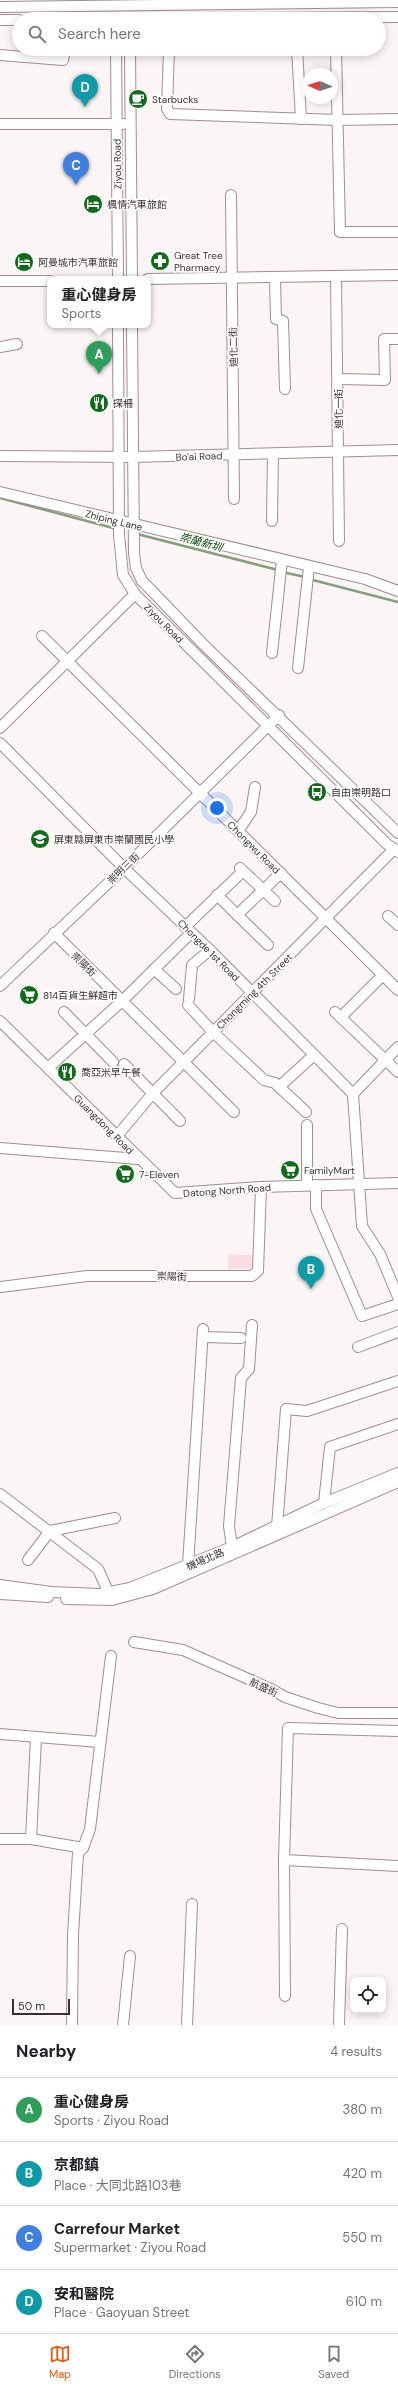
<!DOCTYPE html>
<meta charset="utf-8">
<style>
body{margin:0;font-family:"DM Sans","Noto Sans TC",sans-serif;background:#f6f6f6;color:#202124}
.controls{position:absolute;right:12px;bottom:12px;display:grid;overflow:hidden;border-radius:8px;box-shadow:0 2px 10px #0003}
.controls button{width:36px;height:36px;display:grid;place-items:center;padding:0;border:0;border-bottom:1px solid #e0e0e0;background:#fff;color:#202124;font:20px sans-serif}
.compass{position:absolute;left:302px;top:68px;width:36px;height:36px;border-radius:50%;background:#fff;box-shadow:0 2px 10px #0003;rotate:273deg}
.scale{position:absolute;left:12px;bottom:10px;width:58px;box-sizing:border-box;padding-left:4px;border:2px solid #3b2f30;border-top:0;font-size:11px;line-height:14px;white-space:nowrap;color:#3b2f30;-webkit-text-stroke:3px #fff;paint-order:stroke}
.you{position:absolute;left:217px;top:808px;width:14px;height:14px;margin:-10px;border:3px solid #fff;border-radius:50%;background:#1a73e8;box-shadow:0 0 0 6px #1a73e833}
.badge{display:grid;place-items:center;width:26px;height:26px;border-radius:50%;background:#ea580c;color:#fff;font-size:13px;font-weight:700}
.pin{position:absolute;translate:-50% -33px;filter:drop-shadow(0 1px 2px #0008)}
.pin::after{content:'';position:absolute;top:21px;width:14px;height:12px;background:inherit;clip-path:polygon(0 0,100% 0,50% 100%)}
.popup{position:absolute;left:47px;top:276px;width:104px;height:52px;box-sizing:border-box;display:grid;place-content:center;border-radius:8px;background:#fff;filter:drop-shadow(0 1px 3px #0005);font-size:13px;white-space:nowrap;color:#757577}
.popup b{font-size:15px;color:#202124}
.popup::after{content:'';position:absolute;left:50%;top:100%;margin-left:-8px;border:8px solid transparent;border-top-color:#fff}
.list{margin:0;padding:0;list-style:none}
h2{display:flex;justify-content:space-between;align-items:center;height:52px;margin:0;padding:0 16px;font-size:17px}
h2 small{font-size:13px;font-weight:400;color:#757577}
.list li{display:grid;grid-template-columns:26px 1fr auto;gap:12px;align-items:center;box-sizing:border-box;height:64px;padding:0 16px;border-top:1px solid #e0e0e0}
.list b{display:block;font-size:15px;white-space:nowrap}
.list p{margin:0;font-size:13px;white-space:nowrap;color:#757577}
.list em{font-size:13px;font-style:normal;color:#757577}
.icon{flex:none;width:22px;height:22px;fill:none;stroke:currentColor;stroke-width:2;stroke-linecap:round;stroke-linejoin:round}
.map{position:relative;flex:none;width:398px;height:2025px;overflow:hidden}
.search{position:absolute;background:#fff;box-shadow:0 2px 10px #0003;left:12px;right:12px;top:12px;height:44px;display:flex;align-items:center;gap:10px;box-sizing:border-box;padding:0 14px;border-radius:22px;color:#757577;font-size:15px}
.sheet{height:308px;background:#fff}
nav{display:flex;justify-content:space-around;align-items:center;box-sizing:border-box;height:56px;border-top:1px solid #e0e0e0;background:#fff;font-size:11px;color:#757577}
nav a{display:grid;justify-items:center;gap:2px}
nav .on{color:#ea580c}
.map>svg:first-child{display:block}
</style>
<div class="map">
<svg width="398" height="2025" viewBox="0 0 398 2025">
<rect width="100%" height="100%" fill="#fbf5f5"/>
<rect fill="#fcdde1" x="228" y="1255" width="27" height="14"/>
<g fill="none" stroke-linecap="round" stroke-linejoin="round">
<g stroke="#849f7f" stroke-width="2.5">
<path d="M0,498l117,31"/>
<path d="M137,534l141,36"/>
<path d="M282,572l23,5"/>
<path d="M309,579l89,23"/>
</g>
<g stroke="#a78b8e" stroke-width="12">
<g id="minor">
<path d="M0,7l398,-5"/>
<path d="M72,19l326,-2"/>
<path d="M0,20h19"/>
<path d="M116,49l2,230"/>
<path d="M130,49l2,230"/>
<path d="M169,49l-2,60 3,5 168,6 60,-1"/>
<path d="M297,49l4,70"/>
<path d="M336,49l4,183h58"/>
<path d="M0,55l63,5 2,-11"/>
<path d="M0,124h123"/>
<path d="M231,195l3,304"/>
<path d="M336,276l3,265"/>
<path d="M275,278l1,41 7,2 2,68"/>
<path d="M148,279l250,-4"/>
<path d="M0,281h50"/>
<path d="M118,325l1,210 4,40 12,19 252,250 11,8"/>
<path d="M132,325l2,228 2,15 6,13 10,10 51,53 195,189"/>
<path d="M0,347l17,-3"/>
<path d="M338,379l47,1 -1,-41h14"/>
<path d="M0,456l133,1 265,-7"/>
<path d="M0,492l365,87 33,12"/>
<path d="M272,521l1,-67"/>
<path d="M42,636l356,354"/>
<path d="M272,653l10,-93"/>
<path d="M298,668l11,-101"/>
<path d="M0,728l135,-134"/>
<path d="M0,743l124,125 86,82 143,144 9,132 18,28 18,43"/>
<path d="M238,831l13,-19 4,-25"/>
<path d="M240,868l35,33"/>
<path d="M217,895l51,50"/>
<path d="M237,915l44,-42"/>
<path d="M388,916l10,9"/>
<path d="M185,927l58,-56"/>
<path d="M54,933l180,179"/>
<path d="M154,969l22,20"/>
<path d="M0,986l124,-118 155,-153"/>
<path d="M189,999l3,-34 18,-15"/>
<path d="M188,1005l25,27 51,48 11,3 31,29"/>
<path d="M64,1012l49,50"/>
<path d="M335,1012l63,60"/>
<path d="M341,1017l42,-42"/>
<path d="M0,1021l175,172 86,-6 137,-4"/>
<path d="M124,1064l56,57"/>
<path d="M48,1068l74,-67 69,-68"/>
<path d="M279,1087l35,-32"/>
<path d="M353,1094l45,-47"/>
<path d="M117,1136l36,-43 241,-244"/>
<path d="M0,1148l138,11"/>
<path d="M307,1185v-60"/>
<path d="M316,1185v24l46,107 36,-12"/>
<path d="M1,1287l86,-11h165l6,-5 3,-84"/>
<path d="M203,1337l38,1"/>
<path d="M358,1347l40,-15"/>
<path d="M0,1494l98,75 13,29"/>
<path d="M324,1503l6,-56 68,-23"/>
<path d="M277,1527l9,-118 21,2 91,-30"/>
<path d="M232,1547l-3,-21 12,-148 8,-9 3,-44"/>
<path d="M28,1560l22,-29 65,-13"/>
<path d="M188,1565l15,-236"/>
<path d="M0,1585l51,7 49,2 30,-6 102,-41 92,-44 74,-30"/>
<path d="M0,1594l48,3"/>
<path d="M66,1599l46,1 41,-11 245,-107"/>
<path d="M134,1642l49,8 88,39 14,8 33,11 20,5h60"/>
<path d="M0,1734l99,8"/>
<path d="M0,1839h31l52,9"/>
<path d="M31,1839l5,-101"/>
<path d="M284,1860l114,6"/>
<path d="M285,1996l-1,-136 4,-132 110,3"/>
<path d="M72,2025l1,-90 5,-82 5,-5 7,-19 21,-173"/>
<path d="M123,2025l7,-69"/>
<path d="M187,2025l5,-121"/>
<path d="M339,2025l3,-96"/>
</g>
</g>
<use href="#minor" stroke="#fff" stroke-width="10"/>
</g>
<defs>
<g id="cafe-disc" transform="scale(1)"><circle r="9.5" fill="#0e6c18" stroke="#fff"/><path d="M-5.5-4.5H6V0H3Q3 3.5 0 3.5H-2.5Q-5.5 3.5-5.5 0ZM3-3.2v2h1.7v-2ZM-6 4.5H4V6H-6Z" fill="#fff"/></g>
<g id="hotel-disc" transform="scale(1)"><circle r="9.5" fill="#0e6c18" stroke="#fff"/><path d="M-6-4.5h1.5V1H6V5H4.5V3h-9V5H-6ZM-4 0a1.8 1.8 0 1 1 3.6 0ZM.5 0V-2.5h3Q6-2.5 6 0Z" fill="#fff"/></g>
<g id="pharmacy-disc" transform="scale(1)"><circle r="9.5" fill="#0e6c18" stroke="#fff"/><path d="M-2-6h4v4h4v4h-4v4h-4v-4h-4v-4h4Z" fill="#fff"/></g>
<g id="restaurant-disc" transform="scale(1)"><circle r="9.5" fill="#0e6c18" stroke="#fff"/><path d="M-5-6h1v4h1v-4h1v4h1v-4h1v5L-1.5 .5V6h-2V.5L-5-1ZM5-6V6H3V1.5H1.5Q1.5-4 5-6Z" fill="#fff"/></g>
<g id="bus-disc" transform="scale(1)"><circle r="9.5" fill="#0e6c18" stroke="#fff"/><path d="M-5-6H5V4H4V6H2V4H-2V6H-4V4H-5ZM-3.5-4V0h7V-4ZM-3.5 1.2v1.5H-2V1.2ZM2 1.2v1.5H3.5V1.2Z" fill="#fff"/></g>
<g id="school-disc" transform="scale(1)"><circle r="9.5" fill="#0e6c18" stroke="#fff"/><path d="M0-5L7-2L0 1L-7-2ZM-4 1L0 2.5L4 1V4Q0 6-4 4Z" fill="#fff"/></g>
<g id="supermarket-disc" transform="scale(1)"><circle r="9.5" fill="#0e6c18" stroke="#fff"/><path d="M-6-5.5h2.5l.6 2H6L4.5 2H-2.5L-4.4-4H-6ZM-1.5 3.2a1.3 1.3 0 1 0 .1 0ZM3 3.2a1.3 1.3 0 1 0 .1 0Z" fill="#fff"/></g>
</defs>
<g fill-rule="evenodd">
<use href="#cafe-disc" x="138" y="99"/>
<use href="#hotel-disc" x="93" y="204"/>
<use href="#pharmacy-disc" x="160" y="261"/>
<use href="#hotel-disc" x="24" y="262"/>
<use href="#restaurant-disc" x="99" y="403"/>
<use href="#bus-disc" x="317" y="792"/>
<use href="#school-disc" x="40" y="839"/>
<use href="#supermarket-disc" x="29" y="995"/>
<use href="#restaurant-disc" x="67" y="1072"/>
<use href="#supermarket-disc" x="290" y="1170"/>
<use href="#supermarket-disc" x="125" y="1174"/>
</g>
<g text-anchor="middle" stroke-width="3.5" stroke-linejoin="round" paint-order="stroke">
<g font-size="10" fill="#3b2f30" stroke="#fff" text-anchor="start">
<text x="152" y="103">Starbucks</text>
<text x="107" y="208">楓情汽車旅館</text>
<text x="174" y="259">Great Tree<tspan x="174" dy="12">Pharmacy</tspan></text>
<text x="38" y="266">阿曼城市汽車旅館</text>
<text x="113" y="407">探柵</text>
<text x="331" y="796">自由崇明路口</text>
<text x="54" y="843">屏東縣屏東市崇蘭國民小學</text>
<text x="43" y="999">814百貨生鮮超市</text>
<text x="81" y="1076">喬亞米早午餐</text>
<text x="304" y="1174">FamilyMart</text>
<text x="139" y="1178">7-Eleven</text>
</g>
<g font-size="10" fill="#3b2f30" stroke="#fff">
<text transform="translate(117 164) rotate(-91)" y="4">Ziyou Road</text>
<text transform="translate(233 347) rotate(-91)" y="4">迪化二街</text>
<text transform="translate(338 409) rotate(-90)" y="4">迪化一街</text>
<text transform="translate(199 456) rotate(-2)" y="4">Bo'ai Road</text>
<text transform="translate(114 520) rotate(14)" y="4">Zhiping Lane</text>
<text transform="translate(164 623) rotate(45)" y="4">Ziyou Road</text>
<text transform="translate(254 847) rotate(45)" y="4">Chongwu Road</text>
<text transform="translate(123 868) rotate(-44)" y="4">崇明三街</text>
<text transform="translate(209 950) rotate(45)" y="4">Chongde 1st Road</text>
<text transform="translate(84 964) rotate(45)" y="4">崇陽街</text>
<text transform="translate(254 991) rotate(-45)" y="4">Chongming 4th Street</text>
<text transform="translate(104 1124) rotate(45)" y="4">Guangdong Road</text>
<text transform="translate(227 1190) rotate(-4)" y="4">Datong North Road</text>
<text transform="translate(172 1276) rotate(2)" y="4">崇陽街</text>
<text transform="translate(205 1559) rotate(-23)" y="4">機場北路</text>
<text transform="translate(264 1687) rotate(25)" y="4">航盛街</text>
</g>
<g font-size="11" font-style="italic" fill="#03470a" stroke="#fff">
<text transform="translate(201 542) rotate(15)" y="4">崇蘭新圳</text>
</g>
</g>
</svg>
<div class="controls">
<button><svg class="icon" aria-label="locate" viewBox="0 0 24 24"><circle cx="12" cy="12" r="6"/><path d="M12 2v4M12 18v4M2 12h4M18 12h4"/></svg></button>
</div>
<svg class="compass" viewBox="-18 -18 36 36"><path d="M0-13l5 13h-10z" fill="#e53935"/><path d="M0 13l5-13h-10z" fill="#757577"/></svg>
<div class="scale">50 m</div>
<div class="you"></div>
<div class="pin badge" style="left:99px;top:374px;background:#2e9e5b">A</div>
<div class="popup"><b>重心健身房</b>Sports</div>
<div class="pin badge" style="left:311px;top:1289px;background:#0f9aa8">B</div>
<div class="pin badge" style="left:76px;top:185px;background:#3f7fe0">C</div>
<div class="pin badge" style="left:85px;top:107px;background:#0f9aa8">D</div>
<div class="search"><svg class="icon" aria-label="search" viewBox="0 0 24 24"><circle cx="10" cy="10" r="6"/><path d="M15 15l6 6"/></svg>Search here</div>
</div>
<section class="sheet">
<h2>Nearby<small>4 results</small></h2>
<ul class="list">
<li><span class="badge" style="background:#2e9e5b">A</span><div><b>重心健身房</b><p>Sports · Ziyou Road</p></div><em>380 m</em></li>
<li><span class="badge" style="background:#0f9aa8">B</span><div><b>京都鎮</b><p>Place · 大同北路103巷</p></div><em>420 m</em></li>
<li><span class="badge" style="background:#3f7fe0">C</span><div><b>Carrefour Market</b><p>Supermarket · Ziyou Road</p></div><em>550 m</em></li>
<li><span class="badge" style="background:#0f9aa8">D</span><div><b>安和醫院</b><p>Place · Gaoyuan Street</p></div><em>610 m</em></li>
</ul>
</section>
<nav>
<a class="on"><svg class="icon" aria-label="map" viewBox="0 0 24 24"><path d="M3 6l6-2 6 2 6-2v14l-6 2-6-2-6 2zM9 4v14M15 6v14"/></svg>Map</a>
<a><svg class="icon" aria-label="directions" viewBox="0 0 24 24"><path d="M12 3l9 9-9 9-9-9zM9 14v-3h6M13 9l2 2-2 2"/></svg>Directions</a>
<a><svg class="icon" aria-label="saved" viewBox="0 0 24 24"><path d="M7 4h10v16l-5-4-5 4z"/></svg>Saved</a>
</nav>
